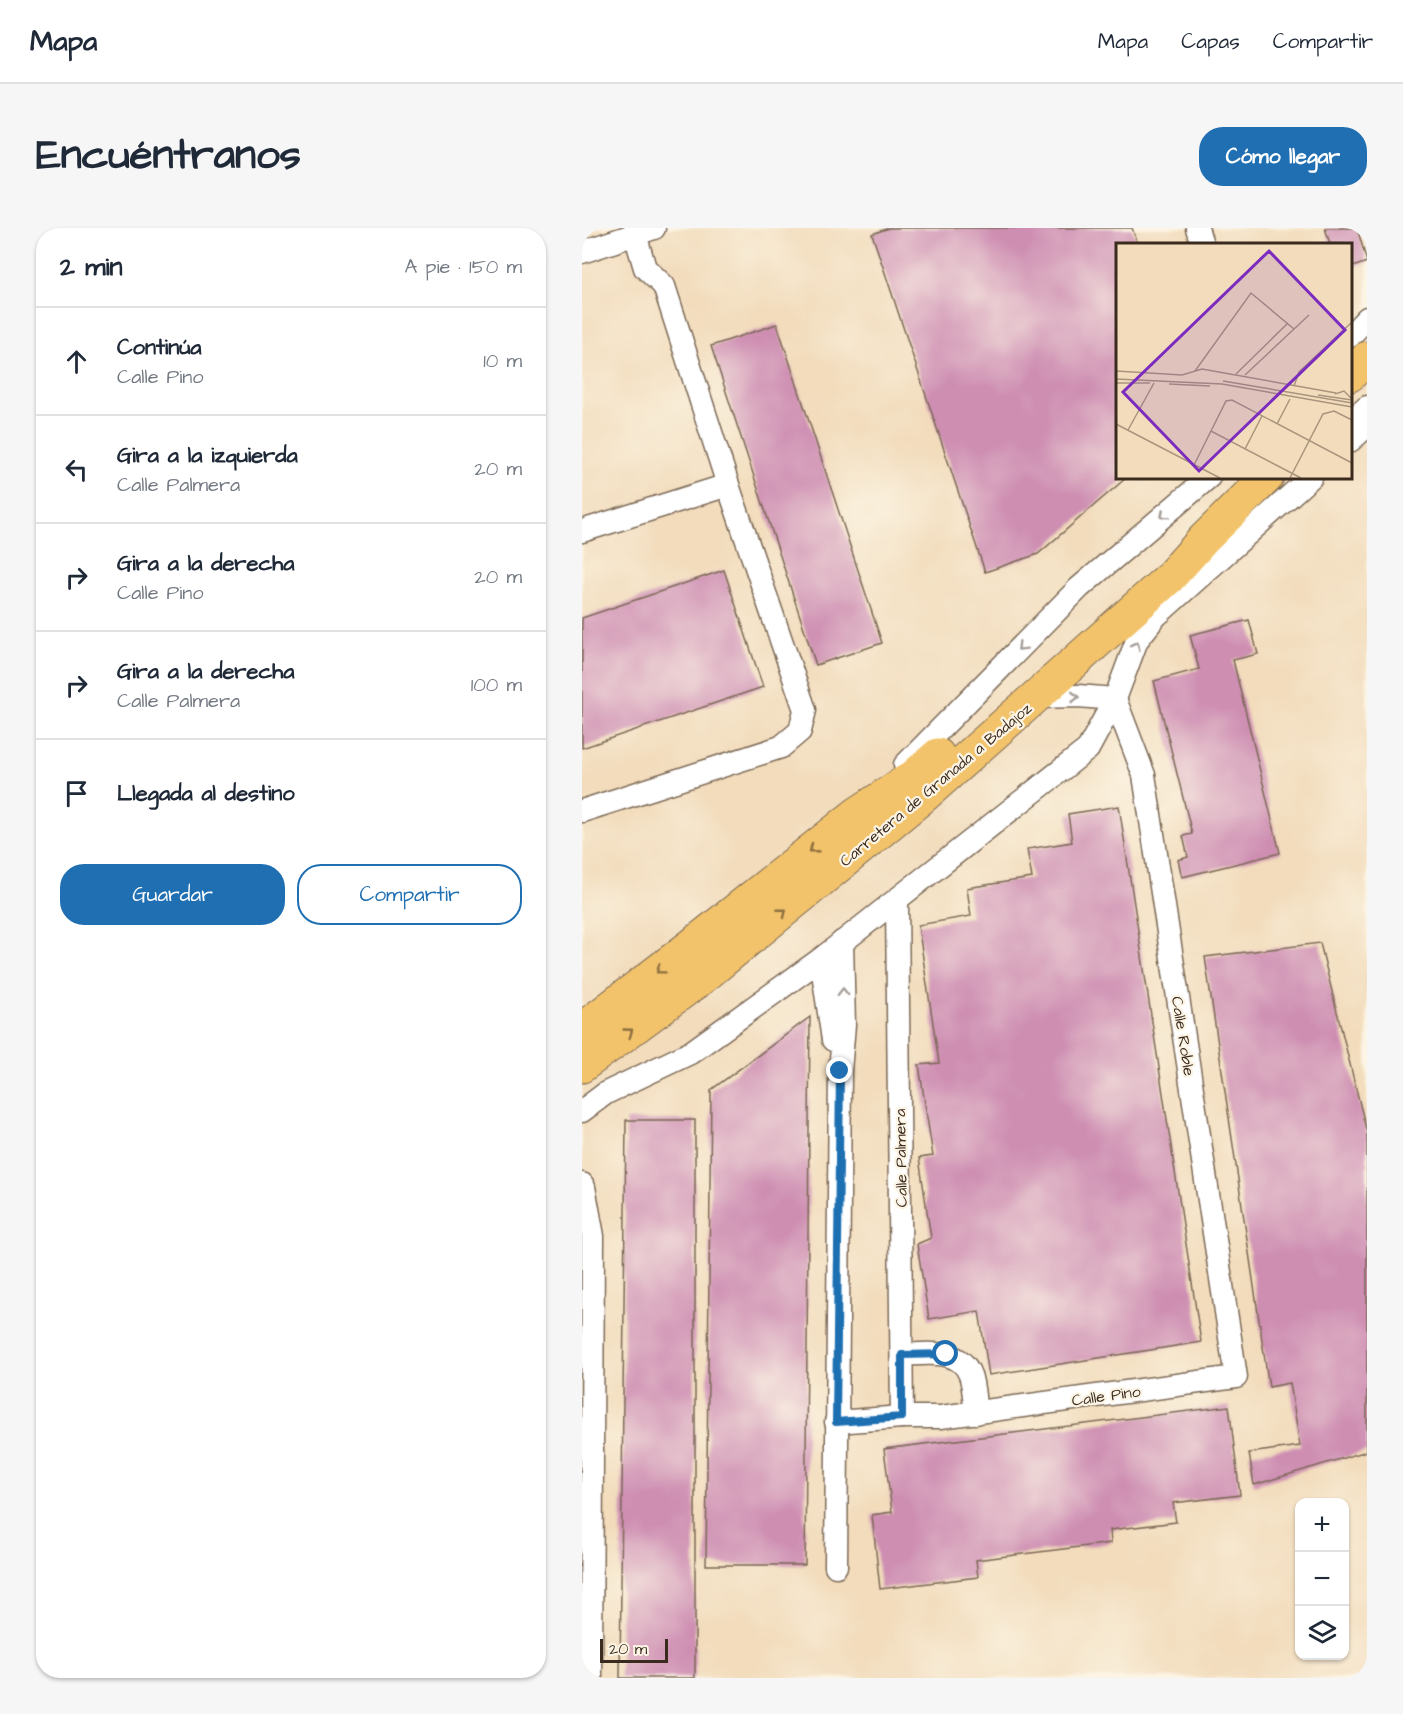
<!DOCTYPE html>
<html lang="es">
<meta charset="utf-8">
<style>
body{margin:0;font-family:"Architects Daughter",sans-serif;background:#f6f6f7;color:#1f2937}
.controls{position:absolute;right:18px;bottom:18px;display:grid;overflow:hidden;border-radius:12px;box-shadow:0 2px 4px #0004}
.controls button{width:54px;height:54px;display:grid;place-items:center;padding:0;border:0;border-bottom:2px solid #e0e1e3;background:#fff;color:#1f2937;font:30px sans-serif}
.scale{position:absolute;left:18px;bottom:15px;width:68px;box-sizing:border-box;padding-left:6px;border:3px solid #3b2a1e;border-top:0;font-size:16px;line-height:21px;white-space:nowrap;color:#3b2a1e;-webkit-text-stroke:4px #fcf5e5;paint-order:stroke}
.stop{position:absolute;width:18px;height:18px;margin:-14px;border:4px solid #1f6fb2;border-radius:50%;background:#fff}
.stop.end{background:#1f6fb2;border-color:#fff;box-shadow:0 2px 6px #0008}
.list{margin:0;padding:0;list-style:none}
h2{display:flex;justify-content:space-between;align-items:center;height:78px;margin:0;padding:0 24px;font-size:26px}
h2 small{font-size:20px;font-weight:400;color:#747a83}
.list li{display:grid;grid-template-columns:39px 1fr auto;gap:18px;align-items:center;box-sizing:border-box;height:108px;padding:0 24px;border-top:2px solid #e0e1e3}
.list b{display:block;font-size:22px;white-space:nowrap}
.list p{margin:0;font-size:20px;white-space:nowrap;color:#747a83}
.list em{font-size:20px;font-style:normal;color:#747a83}
.actions{display:flex;gap:12px;padding:18px 24px}
.actions a{flex:1;padding:14px 0;border:2px solid #1f6fb2;border-radius:24px;text-align:center;font-size:21px;color:#1f6fb2}
.actions .main{background:#1f6fb2;color:#fff}
.icon{flex:none;width:33px;height:33px;fill:none;stroke:currentColor;stroke-width:2;stroke-linecap:round;stroke-linejoin:round}
.map{position:relative;flex:none;width:785px;height:1450px;overflow:hidden;border-radius:24px}
header{display:flex;align-items:center;gap:36px;box-sizing:border-box;height:84px;padding:0 30px;background:#fff;border-bottom:2px solid #e0e1e3}
header strong{font-size:28px}
nav{display:flex;gap:33px;margin-inline-start:auto;font-size:21px}
.intro{display:flex;align-items:center;justify-content:space-between;box-sizing:border-box;height:144px;padding:0 36px}
h1{margin:0;font-size:42px}
.button{padding:15px 27px;border-radius:24px;background:#1f6fb2;color:#fff;font-size:21px;font-weight:700}
main{display:flex;gap:36px;padding:0 36px}
aside{flex:1;background:#fff;border-radius:24px;box-shadow:0 2px 4px #0004}
.map>svg:first-child{display:block}
</style>
<header>
<strong>Mapa</strong>
<nav><a>Mapa</a><a>Capas</a><a>Compartir</a></nav>
</header>
<div class="intro"><h1>Encuéntranos</h1><a class="button">Cómo llegar</a></div>
<main>
<aside>
<h2>2 min<small>A pie · 150 m</small></h2>
<ul class="list">
<li><svg class="icon" aria-label="ahead" viewBox="0 0 24 24"><path d="M12 20V5M6 11l6-6 6 6"/></svg><div><b>Continúa</b><p>Calle Pino</p></div><em>10 m</em></li>
<li><svg class="icon" aria-label="left" viewBox="0 0 24 24"><path d="M17 20v-9H6M10 6l-5 5 5 5"/></svg><div><b>Gira a la izquierda</b><p>Calle Palmera</p></div><em>20 m</em></li>
<li><svg class="icon" aria-label="right" viewBox="0 0 24 24"><path d="M7 20v-9h11M14 6l5 5-5 5"/></svg><div><b>Gira a la derecha</b><p>Calle Pino</p></div><em>20 m</em></li>
<li><svg class="icon" aria-label="right" viewBox="0 0 24 24"><path d="M7 20v-9h11M14 6l5 5-5 5"/></svg><div><b>Gira a la derecha</b><p>Calle Palmera</p></div><em>100 m</em></li>
<li><svg class="icon" aria-label="arrive" viewBox="0 0 24 24"><path d="M6 21V4h12l-3 4 3 4H6"/></svg><div><b>Llegada al destino</b></div></li>
</ul>
<div class="actions"><a class="main">Guardar</a><a>Compartir</a></div>
</aside>
<div class="map">
<svg width="785" height="1450" viewBox="0 0 785 1450">
<rect width="100%" height="100%" fill="#fcf5e5"/>
<filter id="ink" filterUnits="userSpaceOnUse"><feTurbulence type="fractalNoise" baseFrequency=".0167" numOctaves="2"/><feDisplacementMap in="SourceGraphic" scale="12" xChannelSelector="R" yChannelSelector="G"/><feConvolveMatrix kernelMatrix="1 2 1 2 8 2 1 2 1" color-interpolation-filters="sRGB"/></filter>
<filter id="wash" filterUnits="userSpaceOnUse"><feTurbulence type="fractalNoise" baseFrequency=".008" numOctaves="4" result="noise"/><feDisplacementMap in="SourceGraphic" scale="24" xChannelSelector="R" yChannelSelector="G"/><feGaussianBlur stdDeviation="1.35" result="paint"/><feColorMatrix in="noise" values="0 0 0 0 0 0 0 0 0 0 0 0 0 0 0 0 0 1.4 0 .05"/><feComposite in="paint" operator="in"/></filter>
<g filter="url(#wash)">
<rect width="100%" height="100%" fill="#f2dcbc"/>
<g id="blocks">
<g fill="#ce8eb2">
<path d="M307,0h243l6,16h-20v233h9l-89,77 -53,18 -113,-338z"/>
<path d="M743,0h32l10,34 -17,6v-24h-20z"/>
<path d="M195,96l105,319 -66,22 -105,-319z"/>
<path d="M142,342l39,117 -181,61v-130z"/>
<path d="M667,392l9,34 -25,6 47,193 -98,24 -4,-17 10,-3 -5,-21 9,-2 -38,-153 45,-12 -9,-34z"/>
<path d="M537,578l82,536 -212,33 -10,-64 -50,8 -12,-75 14,-6 -12,-80 14,-2 -14,-91 20,-2 -21,-138 53,-9 -4,-28 65,-10 -5,-29 45,-7 -4,-28z"/>
<path d="M738,715l47,190v318l-113,34 -5,-32 51,-7 -10,-63 -21,4 -64,-430z"/>
<path d="M228,789l-5,548h-99l5,-475z"/>
<path d="M44,892h69v558h-75z"/>
<path d="M647,1178l11,89 -67,8 3,19 -66,8 1,13 -135,17 2,17 -98,12 -8,-74 20,-3 -8,-63z"/>
</g>
</g>
</g>
<g filter="url(#ink)">
<use href="#blocks" fill-opacity="0" stroke="#7b6855" stroke-width="1.5"/>
<g fill="none" stroke-linecap="round" stroke-linejoin="round">
<g stroke="#7b6855" stroke-width="25">
<g id="minor">
<path d="M615,0l5,16"/>
<path d="M0,24l72,-24"/>
<path d="M768,108l17,-18"/>
<path d="M768,194l17,-15"/>
<path d="M768,213l17,-15"/>
<path d="M0,303l146,-46 -64,-199 -19,-18 -10,-34"/>
<path d="M454,469l42,-1 37,3"/>
<path d="M323,537l174,-177 130,-111"/>
<path d="M0,583l199,-64 19,-16 5,-21 -77,-225"/>
<path d="M315,672l5,517"/>
<path d="M239,731l12,81"/>
<path d="M0,883l24,-18 84,-40 131,-94 267,-210 27,-50 22,-59 19,-24 155,-139"/>
<path d="M0,956l2,3 9,49 -2,442"/>
<path d="M320,1127c22,-1 58,-8 68,20 4,11 4,26 6,38"/>
<path d="M254,1194l66,-5h39l295,-40 -92,-602 -29,-76"/>
<path d="M254,1338l4,-495 4,-46 -2,-83"/>
</g>
</g>
<g stroke="#7b6855" stroke-width="35">
<g id="highway">
<path d="M768,147l17,-17"/>
<path d="M0,801l110,-84 166,-132 56,-37 24,-21"/>
<path d="M0,838l121,-89 222,-182 244,-217 35,-39 63,-62"/>
</g>
</g>
<use href="#minor" stroke="#fff" stroke-width="22"/>
<use href="#highway" stroke="#f2c36a" stroke-width="33"/>
</g>
<defs><path id="oneway-chevron" d="M-2-3.5L2.5 0L-2 3.5" fill="none" stroke-width="1.6" stroke-linecap="round" stroke-linejoin="round" transform="scale(1.5)"/></defs>
<g stroke="#a79f9a">
<use href="#oneway-chevron" transform="translate(582 287) rotate(140)"/>
<use href="#oneway-chevron" transform="translate(554 417) rotate(-64)"/>
<use href="#oneway-chevron" transform="translate(439 419) rotate(135)"/>
<use href="#oneway-chevron" transform="translate(493 469) rotate(1)"/>
<use href="#oneway-chevron" transform="translate(261 764) rotate(-91)"/>
</g>
<g stroke="#8d6f40">
<use href="#oneway-chevron" transform="translate(231 621) rotate(141)"/>
<use href="#oneway-chevron" transform="translate(201 684) rotate(-39)"/>
<use href="#oneway-chevron" transform="translate(78 742) rotate(143)"/>
<use href="#oneway-chevron" transform="translate(47 804) rotate(-36)"/>
</g>
</g>
<g fill="none" stroke-linecap="round" stroke-linejoin="round" filter="url(#ink)">
<path stroke="#1f6fb2" stroke-width="8" d="M258,843l-4,351 66,-5v-62l44,-1"/>
</g>
<g text-anchor="middle" stroke-width="4.5" stroke-linejoin="round" paint-order="stroke">
<g font-size="16" fill="#3b2a1e" stroke="#fcf5e5">
<text transform="translate(353 556) rotate(-40)" y="6">Carretera de Granada a Badajoz</text>
<text transform="translate(602 808) rotate(81)" y="6">Calle Roble</text>
<text transform="translate(318 930) rotate(-91)" y="6">Calle Palmera</text>
<text transform="translate(524 1167) rotate(-8)" y="6">Calle Pino</text>
</g>
</g>
<g transform="translate(534 15)">
<rect width="236" height="236" fill="#f2dcbc"/>
<path fill="none" stroke="#a9957d" stroke-width="1.5" d="M0,128l66,4 20,-6 134,24M79,128l56,-78 43,36M120,131l52,-51M129,132l64,-60M0,136l106,5 130,23M107,138l129,22M0,140h34M53,141l41,2M178,143l5,-14 53,-50M219,151l9,-3 8,8M202,152l34,5M0,181l104,54M161,181l13,-25M12,187l26,-47M95,188l15,-30 6,-1 120,63M129,206l17,-33M78,222l17,-34 90,47M174,235l33,-64 11,-3 18,9"/>
<path fill="#7b2cbf" fill-opacity="0.15" stroke="#7b2cbf" stroke-width="3" d="M153,8l76,79 -146,141 -76,-79z"/>
<rect width="236" height="236" fill="none" stroke="#3b2a1e" stroke-width="3"/>
</g>
</svg>
<div class="controls">
<button>+</button>
<button>−</button>
<button><svg class="icon" aria-label="layers" viewBox="0 0 24 24"><path d="M12 4l9 5-9 5-9-5zM3 14l9 5 9-5"/></svg></button>
</div>
<div class="scale">20 m</div>
<div class="stop" style="left:364px;top:1126px"></div>
<div class="stop end" style="left:258px;top:843px"></div>
</div>
</main>
